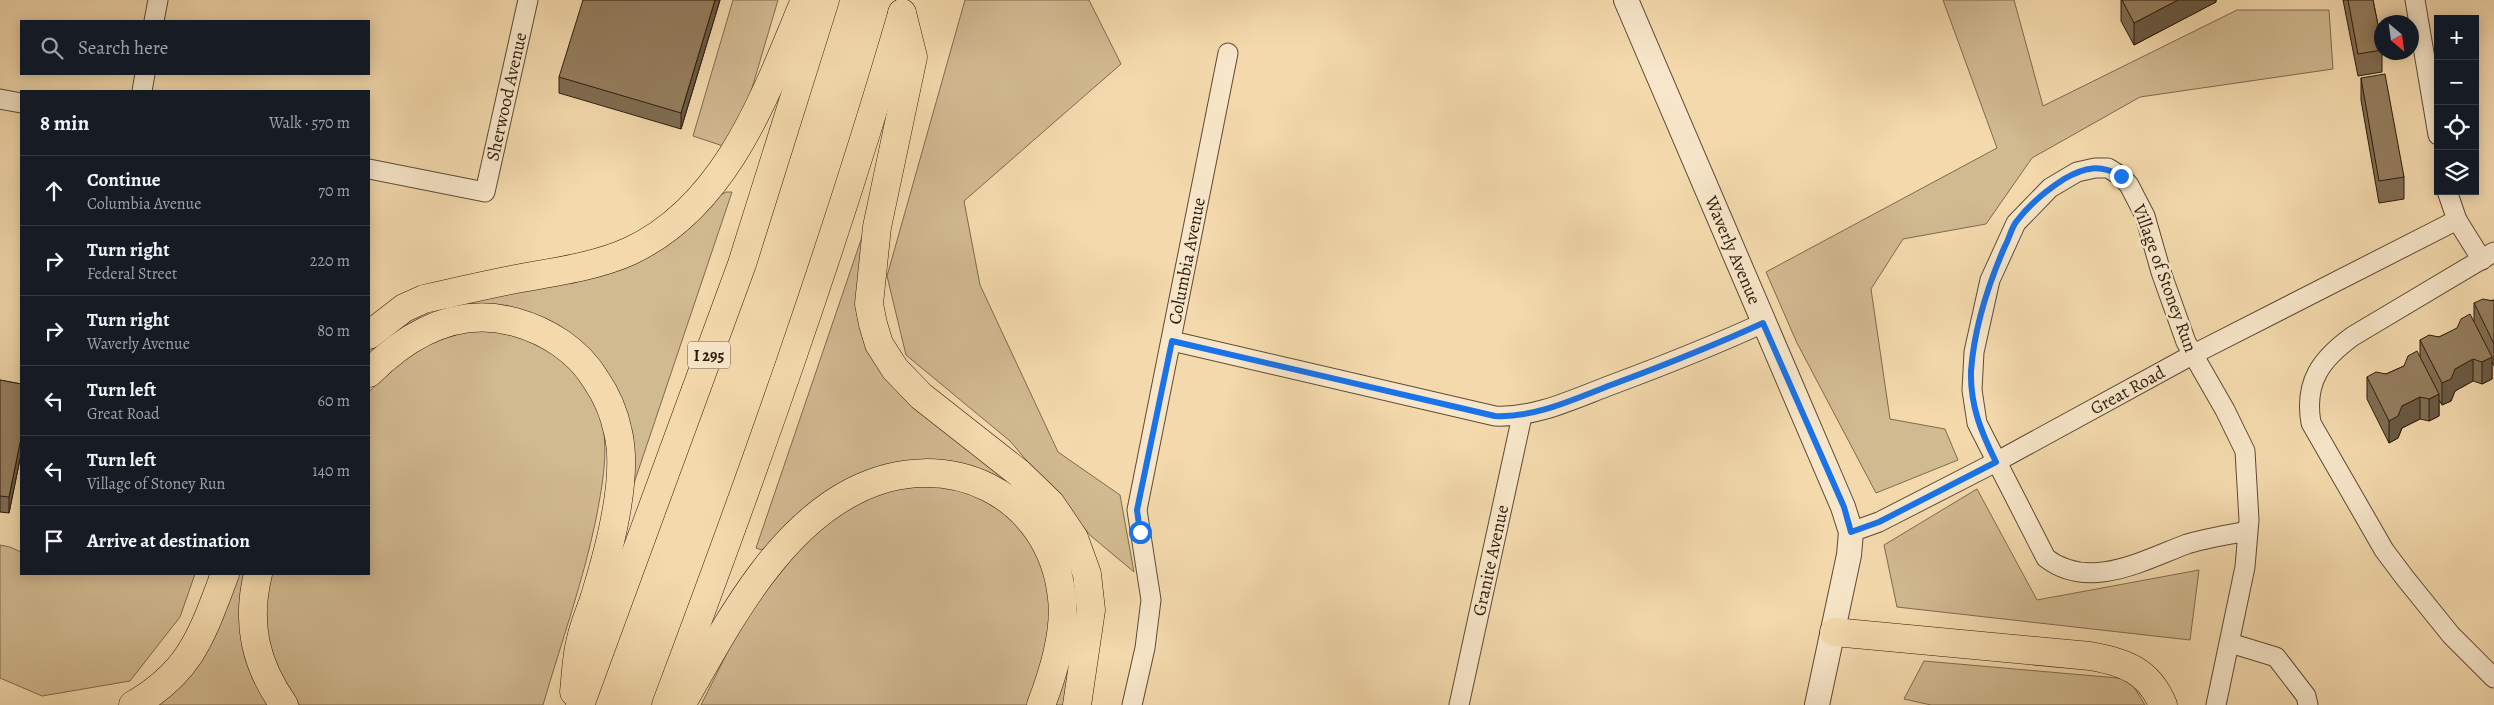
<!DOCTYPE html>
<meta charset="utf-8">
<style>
body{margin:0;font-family:Alegreya,serif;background:#20242c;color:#f1f3f6}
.controls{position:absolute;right:15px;top:15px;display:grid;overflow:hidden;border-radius:0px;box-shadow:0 2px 12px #0003}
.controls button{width:45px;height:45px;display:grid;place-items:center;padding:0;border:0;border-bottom:1px solid #363941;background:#171b24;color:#f1f3f6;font:25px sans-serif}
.compass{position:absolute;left:2374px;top:15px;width:45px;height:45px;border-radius:50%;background:#171b24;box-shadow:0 2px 12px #0003;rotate:151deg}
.stop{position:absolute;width:15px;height:15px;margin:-11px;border:4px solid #1a73e8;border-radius:50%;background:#fff}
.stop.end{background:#1a73e8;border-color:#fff;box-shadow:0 1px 5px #0008}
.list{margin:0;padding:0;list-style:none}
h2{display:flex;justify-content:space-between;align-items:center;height:65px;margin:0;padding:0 20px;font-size:21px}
h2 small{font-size:16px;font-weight:400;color:#9ea1a6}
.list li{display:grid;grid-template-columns:32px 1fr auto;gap:15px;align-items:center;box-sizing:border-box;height:70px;padding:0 20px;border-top:1px solid #363941}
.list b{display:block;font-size:19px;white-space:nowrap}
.list p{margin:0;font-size:16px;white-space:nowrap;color:#9ea1a6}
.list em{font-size:16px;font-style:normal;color:#9ea1a6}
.icon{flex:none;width:28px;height:28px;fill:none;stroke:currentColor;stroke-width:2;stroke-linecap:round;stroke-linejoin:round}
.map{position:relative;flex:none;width:2494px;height:705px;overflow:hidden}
.search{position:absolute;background:#171b24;box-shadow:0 2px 12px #0003;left:20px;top:20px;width:350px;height:55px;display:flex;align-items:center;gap:12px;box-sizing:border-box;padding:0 18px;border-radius:0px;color:#9ea1a6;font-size:19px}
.panel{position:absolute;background:#171b24;box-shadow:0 2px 12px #0003;left:20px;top:90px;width:350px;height:485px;border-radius:0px}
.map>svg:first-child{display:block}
</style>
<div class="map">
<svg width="2494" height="705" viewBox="0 0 2494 705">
<rect width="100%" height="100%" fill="#f3d9ac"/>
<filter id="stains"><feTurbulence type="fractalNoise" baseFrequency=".004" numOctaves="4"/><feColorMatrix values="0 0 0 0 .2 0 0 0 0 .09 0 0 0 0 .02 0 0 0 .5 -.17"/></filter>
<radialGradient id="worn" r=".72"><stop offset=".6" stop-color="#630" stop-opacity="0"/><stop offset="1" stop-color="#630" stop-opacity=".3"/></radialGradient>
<g fill="#d1b990" stroke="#7f6a4d">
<path d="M733,0h45l-31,105 -21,42 -33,-11z"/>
<path d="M965,0h124l32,64 -157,137 16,84 78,167 62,43 14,77 -43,-36 -81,-95 -104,-86 -19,-79z"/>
<path d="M1943,0h71l29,106 194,-96h92l4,59 -193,28 -108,61 -46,66 -83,15 -32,50 19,130 55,10 13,31 -82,33 -79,-150 -31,-71 231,-124z"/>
<path d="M726,192h6l-105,312 -13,-115 -101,-80 -144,49v-9l11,-11 44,-27 143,-29z"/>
<path d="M864,231l-4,90 179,183 34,57 8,42 -15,102h-13l9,-152 -124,-91 -170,83 -6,5 -6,-2z"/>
<path d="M477,330c35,1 66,11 92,37 14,14 30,37 34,58 5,33 -1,62 -7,94 -13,63 -35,124 -53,186h-243c-26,-26 -37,-65 -36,-100 1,-11 5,-21 7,-31h98v-182l30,-32 35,-21z"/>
<path d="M947,486c8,2 18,4 26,7 49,22 83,76 77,130 -4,28 -13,56 -22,82h-327l43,-86 61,-77 41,-34 51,-21z"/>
<path d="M1977,489l60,111 162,-30 -9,70 -293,-33 -13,-62z"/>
<path d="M0,545l10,2 11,5v22h174l-15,43 -50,64 -88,15 -42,-18z"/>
<path d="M236,574h12l22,131h-115z"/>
<path d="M1924,661l205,18 16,26h-214l-27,-6z"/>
</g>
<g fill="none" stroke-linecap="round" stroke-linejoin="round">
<g stroke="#5e4a32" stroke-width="21">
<g id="minor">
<path d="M2415,0l23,135"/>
<path d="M154,21l4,-21"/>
<path d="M142,91l3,-17"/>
<path d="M0,99l21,4"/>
<path id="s1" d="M369,169l116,23 43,-192"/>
<path d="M2447,191l10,29 25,40"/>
<path d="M2494,252l-141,84c-32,23 -49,46 -42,87l73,127 21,28 46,57 43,43"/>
<path d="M1172,341l323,75c40,2 79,-17 116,-31 51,-19 102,-39 152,-62"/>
<path id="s2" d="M1851,532l28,-10 117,-60 196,-107 265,-135"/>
<path d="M2230,643l46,14 30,39 2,9"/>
<path id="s3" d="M1132,705l13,-57 6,-48 -14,-90 91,-457"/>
<path id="s4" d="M1459,705l63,-289"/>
<path d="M2216,705l29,-138 4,-47 -4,-69 -20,-41 -39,-68 -25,-70 -16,-56 -16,-31 -8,-9 -13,-8h-13l-18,4 -27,16 -34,35 -26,57 -16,72 -2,38 5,33 69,135c43,33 96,3 141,-14 19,-6 41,-9 60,-13"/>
</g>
</g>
<g stroke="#5e4a32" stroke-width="26">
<g id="tertiary">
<path id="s5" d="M1626,0l217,507 8,25 -2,23 -32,150"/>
</g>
</g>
<g stroke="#2d1a0a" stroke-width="29">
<path id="trunk" d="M1834,632l256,24c35,6 59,15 73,49"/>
</g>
<g stroke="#2d1a0a" stroke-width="29">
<g id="motorway">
<path d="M902,13l11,44 -36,170 -8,77 4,20 6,20 16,25 26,27 98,77 32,31 23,34 13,36 4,36 -14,95"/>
<path d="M369,335l35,-27 20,-9c30,-7 61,-14 92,-20 37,-7 79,-12 114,-28 98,-46 136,-158 175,-251"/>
<path d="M369,373c39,-39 88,-67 146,-51 32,9 63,28 81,58 11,16 18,32 22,52 11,45 -9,119 -23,164 -4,14 -11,28 -14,43 -5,17 -5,36 -7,53"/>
<path d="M258,574c-12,49 -3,90 26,131"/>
<path d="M133,705c59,-34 69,-71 92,-131"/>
<path d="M580,705l162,-441 83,-264"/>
<path d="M666,705c86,-228 168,-458 236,-691"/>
<path d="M681,705c44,-76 92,-173 173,-214 92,-47 197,2 208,107 4,34 -9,76 -21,107"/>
</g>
</g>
<use href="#minor" stroke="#f7e6c9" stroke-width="19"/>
<use href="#tertiary" stroke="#f7e6c9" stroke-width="24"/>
<use href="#trunk" stroke="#f3d9ac" stroke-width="28"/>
<use href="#motorway" stroke="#f3d9ac" stroke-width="28"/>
</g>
<g fill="#7f6c51" stroke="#2d1a0a">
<path d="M720,0l-39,129 -122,-36v-16z"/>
<path d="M2121,0h95v2l-82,43 -13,-24z"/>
<path d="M2343,0h30l9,45v27l-24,4z"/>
<path d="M2361,78l43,99v22l-25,4 -18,-103z"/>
<path d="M2494,300v66l-2,-4v17l-10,5 -9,-3 -18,10 -4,10 -9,4 -3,-5v16l-10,5 -9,-2 -18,9 -4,10 -9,5 -22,-44v-22l19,-3 18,-8 16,-9v-17l19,-3 35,-16v-18z"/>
<path d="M0,380l21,4v70l-12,59 -9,-1z"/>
</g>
<g fill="#685842" stroke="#2d1a0a">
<path d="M715,0h5l-39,129v-16z"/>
<path d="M2178,0h38v2l-82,43v-22z"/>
<path d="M2492,357v22l-10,5v-22z"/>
<path d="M2473,359v22l-18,10 -4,10 -9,4v-22l13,-14z"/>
<path d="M2439,394v22l-10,5v-22z"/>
<path d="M2420,397v22l-18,9 -4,10 -9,5v-22l13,-15z"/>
<path d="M21,438v16l-12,59v-16z"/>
</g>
<g fill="#947d5e" stroke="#2d1a0a">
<path d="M583,0h132l-34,113 -122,-36z"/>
<path d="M2122,0h56l-44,23z"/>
<path d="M2348,0h25l9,45v5l-24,4z"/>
<path d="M2385,74l19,103 -25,4 -18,-103z"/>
<path d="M2483,299l10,2 1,-1v44l-20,-41z"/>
<path d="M2470,314l22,43 -10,5 -9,-3 -18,10 -4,10 -9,4 -22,-43 9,-5 10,2 18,-9 4,-9z"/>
<path d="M2417,351l22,43 -10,5 -9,-2 -18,9 -4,10 -9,5 -22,-44 9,-5 10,2 18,-8 4,-10z"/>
<path d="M0,380l21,4v54l-12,59 -9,-1z"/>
</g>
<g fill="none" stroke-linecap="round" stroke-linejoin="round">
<path stroke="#1a73e8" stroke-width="6" d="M1140,532l-3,-22 35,-169 323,75c40,2 79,-17 116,-31 51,-19 102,-39 152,-62l81,184 7,25 28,-10 117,-60c-15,-30 -26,-57 -25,-91 3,-42 17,-86 34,-125 4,-7 6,-17 11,-24 12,-16 31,-32 48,-43 21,-12 36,-15 57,-3"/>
</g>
<g text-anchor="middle" stroke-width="5" stroke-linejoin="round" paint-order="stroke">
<rect fill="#f7e6c9" stroke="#6a5743" stroke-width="1" x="688" y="341.5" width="42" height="27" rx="4"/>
<g font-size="16" font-weight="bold" fill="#2d1a0a">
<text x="709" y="361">I 295</text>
</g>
<g font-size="18" fill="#2d1a0a" stroke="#f7e6c9">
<text dy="6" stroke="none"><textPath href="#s1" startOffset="216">Sherwood Avenue</textPath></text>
<text dy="6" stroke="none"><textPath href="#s5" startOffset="272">Waverly Avenue</textPath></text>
<text dy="6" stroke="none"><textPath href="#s3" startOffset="452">Columbia Avenue</textPath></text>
<text transform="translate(2165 278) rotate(70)" y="6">Village of Stoney Run</text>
<text dy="6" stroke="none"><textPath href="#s2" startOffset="311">Great Road</textPath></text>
<text dy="6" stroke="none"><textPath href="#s4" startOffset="148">Granite Avenue</textPath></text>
</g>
</g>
<rect width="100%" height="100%" filter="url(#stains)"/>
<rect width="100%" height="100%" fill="url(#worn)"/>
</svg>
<div class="controls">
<button>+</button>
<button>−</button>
<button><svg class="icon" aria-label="locate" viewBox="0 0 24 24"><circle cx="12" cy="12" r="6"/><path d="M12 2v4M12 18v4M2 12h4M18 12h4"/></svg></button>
<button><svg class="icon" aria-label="layers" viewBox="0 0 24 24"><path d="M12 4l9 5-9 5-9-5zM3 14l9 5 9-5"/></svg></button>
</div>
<svg class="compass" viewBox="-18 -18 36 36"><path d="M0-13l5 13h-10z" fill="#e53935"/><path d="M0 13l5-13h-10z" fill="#9ea1a6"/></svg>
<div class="stop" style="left:1140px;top:532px"></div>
<div class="stop end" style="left:2121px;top:176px"></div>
<div class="search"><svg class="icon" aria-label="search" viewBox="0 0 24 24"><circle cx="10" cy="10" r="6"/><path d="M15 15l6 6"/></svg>Search here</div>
<section class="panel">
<h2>8 min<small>Walk · 570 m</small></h2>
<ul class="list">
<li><svg class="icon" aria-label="ahead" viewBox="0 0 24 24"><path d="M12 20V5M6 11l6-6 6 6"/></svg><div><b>Continue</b><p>Columbia Avenue</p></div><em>70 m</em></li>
<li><svg class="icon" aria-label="right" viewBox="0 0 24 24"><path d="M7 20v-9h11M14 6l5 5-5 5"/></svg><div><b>Turn right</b><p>Federal Street</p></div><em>220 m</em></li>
<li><svg class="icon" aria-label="right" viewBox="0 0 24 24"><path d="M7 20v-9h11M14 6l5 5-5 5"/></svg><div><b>Turn right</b><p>Waverly Avenue</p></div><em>80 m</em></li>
<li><svg class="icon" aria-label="left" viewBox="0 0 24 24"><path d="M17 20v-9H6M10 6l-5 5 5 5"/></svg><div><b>Turn left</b><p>Great Road</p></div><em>60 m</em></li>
<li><svg class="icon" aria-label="left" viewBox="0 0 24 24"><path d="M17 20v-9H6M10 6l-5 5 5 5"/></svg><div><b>Turn left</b><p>Village of Stoney Run</p></div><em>140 m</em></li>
<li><svg class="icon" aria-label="arrive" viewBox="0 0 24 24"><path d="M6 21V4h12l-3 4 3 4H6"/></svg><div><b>Arrive at destination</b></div></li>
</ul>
</section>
</div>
